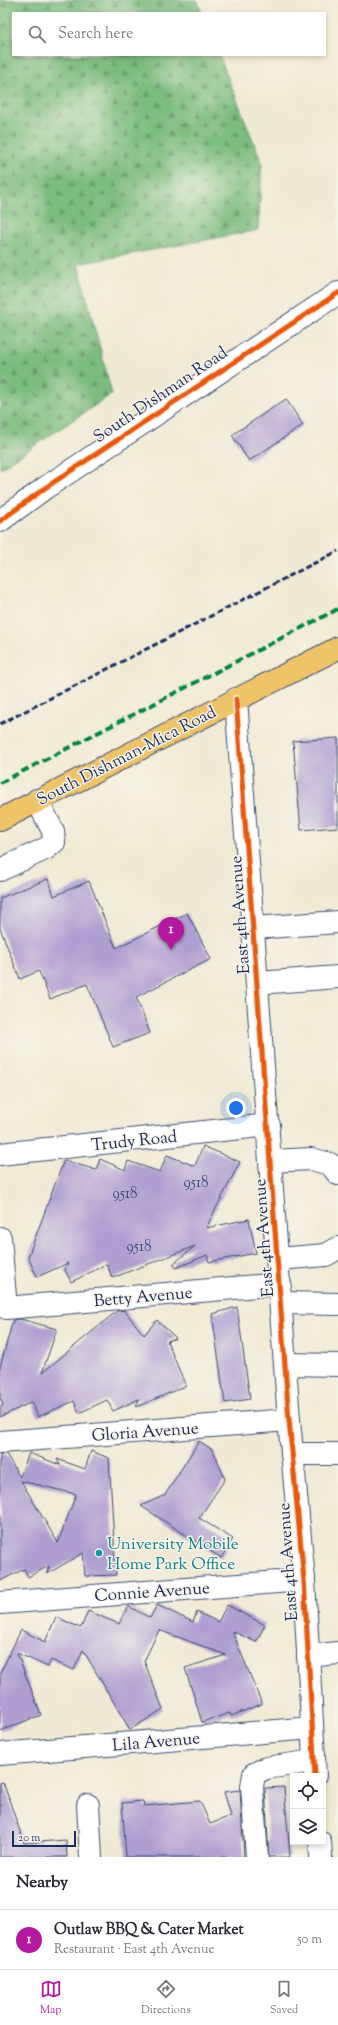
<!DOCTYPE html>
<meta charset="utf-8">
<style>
body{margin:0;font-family:"Sorts Mill Goudy",serif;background:#f7f7f7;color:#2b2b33}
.controls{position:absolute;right:12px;bottom:12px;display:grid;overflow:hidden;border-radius:0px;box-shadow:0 2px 6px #0003}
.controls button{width:36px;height:36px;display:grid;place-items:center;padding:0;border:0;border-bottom:1px solid #e1e1e2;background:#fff;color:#2b2b33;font:20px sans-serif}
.scale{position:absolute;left:12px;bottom:10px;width:64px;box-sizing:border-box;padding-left:4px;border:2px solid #1b2f5e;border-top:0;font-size:11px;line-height:14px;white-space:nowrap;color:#1b2f5e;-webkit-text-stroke:3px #f7f3e8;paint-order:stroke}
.you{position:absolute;left:236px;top:1108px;width:14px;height:14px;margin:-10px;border:3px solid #fff;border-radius:50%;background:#1a73e8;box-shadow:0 0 0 6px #1a73e833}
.badge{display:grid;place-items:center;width:26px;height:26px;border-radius:50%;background:#b5179e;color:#fff;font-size:13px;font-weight:700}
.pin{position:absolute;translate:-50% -33px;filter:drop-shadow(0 1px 2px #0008)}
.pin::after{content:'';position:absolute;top:21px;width:14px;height:12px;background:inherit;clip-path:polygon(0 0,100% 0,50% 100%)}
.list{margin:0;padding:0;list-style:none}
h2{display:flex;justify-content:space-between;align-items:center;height:52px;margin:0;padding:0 16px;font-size:17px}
h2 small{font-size:13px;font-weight:400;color:#7c7c81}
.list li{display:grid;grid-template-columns:26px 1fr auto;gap:12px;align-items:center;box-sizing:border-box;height:60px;padding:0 16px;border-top:1px solid #e1e1e2}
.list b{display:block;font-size:15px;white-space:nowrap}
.list p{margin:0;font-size:13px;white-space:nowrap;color:#7c7c81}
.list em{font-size:13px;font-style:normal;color:#7c7c81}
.icon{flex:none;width:22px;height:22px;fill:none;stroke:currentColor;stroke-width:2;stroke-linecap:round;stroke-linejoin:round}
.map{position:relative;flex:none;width:338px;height:1857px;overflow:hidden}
.search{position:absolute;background:#fff;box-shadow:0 2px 6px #0003;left:12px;right:12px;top:12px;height:44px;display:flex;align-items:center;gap:10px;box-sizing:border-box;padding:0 14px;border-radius:0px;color:#7c7c81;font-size:15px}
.sheet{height:112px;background:#fff}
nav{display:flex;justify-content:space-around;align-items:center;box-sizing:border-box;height:56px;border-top:1px solid #e1e1e2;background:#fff;font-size:11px;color:#7c7c81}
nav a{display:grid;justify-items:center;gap:2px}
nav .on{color:#b5179e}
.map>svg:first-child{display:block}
</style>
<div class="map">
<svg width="338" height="1857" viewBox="0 0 338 1857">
<defs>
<pattern id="forest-firs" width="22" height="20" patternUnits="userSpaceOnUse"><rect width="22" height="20" fill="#7cbc7e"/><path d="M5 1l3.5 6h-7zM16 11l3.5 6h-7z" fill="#65996a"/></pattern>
</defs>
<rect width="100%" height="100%" fill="#f7f3e8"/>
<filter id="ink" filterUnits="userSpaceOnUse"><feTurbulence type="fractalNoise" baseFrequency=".025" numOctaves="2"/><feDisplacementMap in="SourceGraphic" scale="8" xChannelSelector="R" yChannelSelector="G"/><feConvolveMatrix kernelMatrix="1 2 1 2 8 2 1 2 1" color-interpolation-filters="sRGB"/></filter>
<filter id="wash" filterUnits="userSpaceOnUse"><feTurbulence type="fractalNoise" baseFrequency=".012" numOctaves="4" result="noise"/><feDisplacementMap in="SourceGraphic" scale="16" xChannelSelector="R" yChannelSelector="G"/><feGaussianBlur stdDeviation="0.9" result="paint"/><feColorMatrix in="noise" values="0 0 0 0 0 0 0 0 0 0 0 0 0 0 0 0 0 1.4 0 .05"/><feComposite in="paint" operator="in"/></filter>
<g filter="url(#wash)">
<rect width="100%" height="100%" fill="#f0ead4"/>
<path fill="url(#forest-firs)" stroke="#4c766e" d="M0,0h197l5,13h-189v42h206l43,108 -4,67 -180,34 34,130 -112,75z"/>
<g id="blocks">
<g fill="#af9fd1" fill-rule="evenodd">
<path d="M286,399l17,26 -54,36 -17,-26z"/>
<path d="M338,738v89l-37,3 -8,-89z"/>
<path d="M48,879l6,17 35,-15 27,67 71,-35 24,46 -75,38 14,36 -37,14 -26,-63 -37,15 -11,-28 -19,8 -20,-51v-30z"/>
<path d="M203,1146l37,16 -34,66 43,-9 7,34 -47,9 -2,-7 -31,13 -3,-4 22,-18 -83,32 -5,-14 -36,18 -6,-12 3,-7 -31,14 -9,-20 36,-97 32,10 4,-11 25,11 3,-9 32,11 7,-17 28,11z"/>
<path d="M237,1307l13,92 -25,4 -13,-89z"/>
<path d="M124,1310l20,25 13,-15 19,18 -9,3 19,45 -50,21 3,-8 -26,12 -6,-11 -28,13 -5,-12 -36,16 -6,-15 -32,15v-9l3,-3 -3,-8v-30l13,-47 7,-1 37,10 -15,44 75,-62z"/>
<path d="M199,1441l14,9 12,29 -26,39 34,21 -12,19 -80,-52 24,-11z"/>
<path d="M91,1451l18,7 7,117 -31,1 -2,-23 -36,21 2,-8 -21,11 -4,-8 -24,12v-127h6l14,23 9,-24 31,12 -3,-6 28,10zM21,1481l55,13 -18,49z"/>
<path d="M157,1605l36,17 4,-10 21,10 9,-17 38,20 -9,17 -24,-11 30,73 -31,12 -1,-3 -28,9 -17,-54 41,-13 -67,-25 -15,31 19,48 -33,21 -47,-80 -9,20 -23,-10 -3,7 -31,-14 24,62 -41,16v-58l21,-43 24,12 11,-25 25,11 7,-17 31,13 9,-18 22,12z"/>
<path d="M3,1782l21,61 42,-3 1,17h-67v-74z"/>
<path d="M284,1787l6,70h-21l-4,-69z"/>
<path d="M240,1790l4,67h-118l-4,-54 21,-2 1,5 56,-5 10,23 21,-8 -7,-24z"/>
</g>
</g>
</g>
<g filter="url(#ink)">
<use href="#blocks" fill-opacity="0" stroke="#3b4b70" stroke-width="1"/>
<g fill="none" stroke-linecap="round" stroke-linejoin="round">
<g stroke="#3b4b70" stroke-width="24">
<g id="minor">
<path d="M0,521l45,-33 293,-195"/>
<path d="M236,699l53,721 15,160 11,196"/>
<path d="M0,870l47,-22 7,-6 -1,-11 -16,-31"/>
<path d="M254,928l84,-6"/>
<path d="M258,983l80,-6"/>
<path d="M0,1154l269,-29"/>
<path d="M271,1161l40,-2 19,5 8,10"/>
<path d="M0,1238l6,70 274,-24"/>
<path d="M278,1259l48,-4 12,-7"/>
<path d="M281,1303l57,1"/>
<path d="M285,1364l53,1"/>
<path d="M0,1442l289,-22"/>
<path d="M292,1454h46"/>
<path d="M0,1603l304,-23"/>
<path d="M308,1656l30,-3"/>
<path d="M0,1754l312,-26"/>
<path d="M88,1805l3,52"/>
<path d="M320,1842l1,15"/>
<path d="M257,1857l-5,-70 2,-13 12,-6 48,-7"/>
</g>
</g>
<g stroke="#3b4b70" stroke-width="24">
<path id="major" d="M0,820l338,-172"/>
</g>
<use href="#minor" stroke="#fff" stroke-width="22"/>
<use href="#major" stroke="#efc469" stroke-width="22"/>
<path stroke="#1b2f5e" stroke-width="3" stroke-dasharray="6 3" stroke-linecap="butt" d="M0,724l338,-173"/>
<path stroke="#00873e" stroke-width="4" stroke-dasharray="8 4" stroke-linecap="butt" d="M0,783l338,-174"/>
<g stroke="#f7f3e8" stroke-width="8">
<g id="cycleway">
<path d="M0,521l45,-33 293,-195"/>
<path d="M236,699l53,721 15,160 11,196"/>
</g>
</g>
<use href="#cycleway" stroke="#e8590c" stroke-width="5"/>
</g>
</g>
<circle fill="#0f9aa8" stroke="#f7f3e8" stroke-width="1.5" cx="99" cy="1553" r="4"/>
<g text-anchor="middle" stroke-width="3" stroke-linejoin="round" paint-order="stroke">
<g font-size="15" fill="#404b7b">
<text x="196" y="1187">9518</text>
<text x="125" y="1198">9518</text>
<text x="139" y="1251">9518</text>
</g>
<g font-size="17" fill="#1b2f5e" stroke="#f7f3e8">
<text transform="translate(160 394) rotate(-34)" y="6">South Dishman Road</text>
<text transform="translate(126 755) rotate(-27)" y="6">South Dishman-Mica Road</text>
<text transform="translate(239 915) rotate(-94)" y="6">East 4th Avenue</text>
<text transform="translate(134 1140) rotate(-6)" y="6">Trudy Road</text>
<text transform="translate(263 1238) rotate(-94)" y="6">East 4th Avenue</text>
<text transform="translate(143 1296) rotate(-5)" y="6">Betty Avenue</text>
<text transform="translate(145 1431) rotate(-4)" y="6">Gloria Avenue</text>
<text transform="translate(287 1562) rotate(-94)" y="6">East 4th Avenue</text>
<text transform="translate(152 1591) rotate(-4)" y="6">Connie Avenue</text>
<text transform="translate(156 1741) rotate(-5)" y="6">Lila Avenue</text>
</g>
<g font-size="17" fill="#0d838f" stroke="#f7f3e8" text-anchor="start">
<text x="107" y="1549">University Mobile<tspan x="107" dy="20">Home Park Office</tspan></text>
</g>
</g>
</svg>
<div class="controls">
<button><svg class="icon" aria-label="locate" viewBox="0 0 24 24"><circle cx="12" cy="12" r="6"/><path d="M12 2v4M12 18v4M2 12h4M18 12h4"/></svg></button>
<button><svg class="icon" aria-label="layers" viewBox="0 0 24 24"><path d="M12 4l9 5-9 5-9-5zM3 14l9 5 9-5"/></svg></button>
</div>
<div class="scale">20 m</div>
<div class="you"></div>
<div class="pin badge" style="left:171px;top:950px">1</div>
<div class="search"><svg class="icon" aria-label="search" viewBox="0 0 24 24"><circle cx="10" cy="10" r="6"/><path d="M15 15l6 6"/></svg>Search here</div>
</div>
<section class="sheet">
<h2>Nearby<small></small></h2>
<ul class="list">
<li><span class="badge">1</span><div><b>Outlaw BBQ &amp; Cater Market</b><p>Restaurant · East 4th Avenue</p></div><em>50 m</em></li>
</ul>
</section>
<nav>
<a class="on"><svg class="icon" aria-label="map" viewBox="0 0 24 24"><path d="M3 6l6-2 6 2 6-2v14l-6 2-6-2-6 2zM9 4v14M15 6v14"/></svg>Map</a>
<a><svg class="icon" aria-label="directions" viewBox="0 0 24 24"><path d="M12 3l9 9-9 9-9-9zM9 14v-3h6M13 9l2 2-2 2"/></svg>Directions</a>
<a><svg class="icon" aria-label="saved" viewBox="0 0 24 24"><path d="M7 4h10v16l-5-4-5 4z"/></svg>Saved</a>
</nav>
